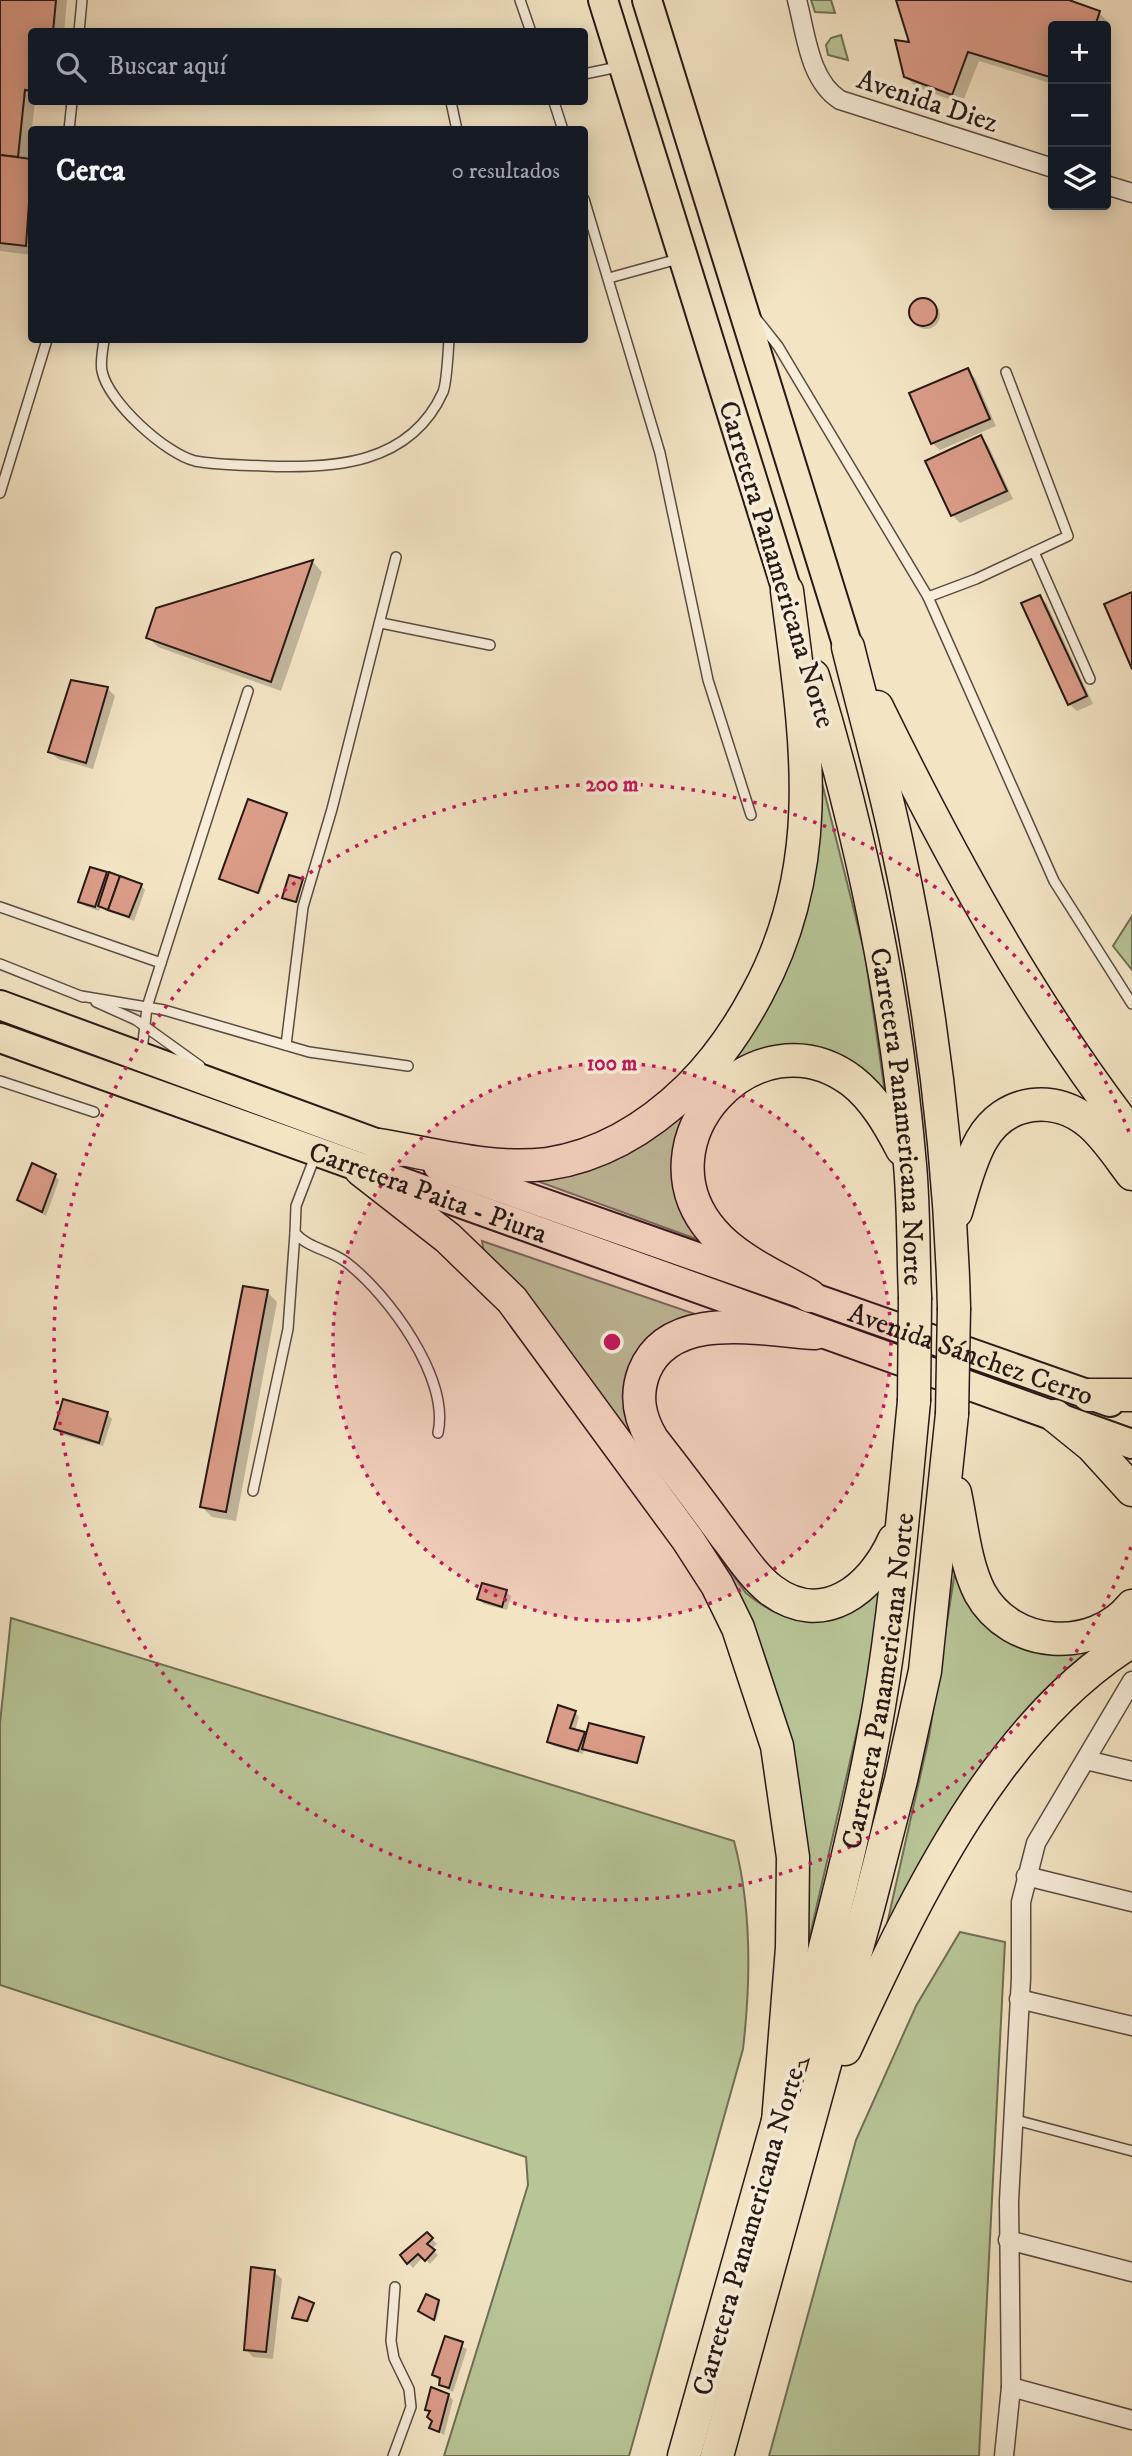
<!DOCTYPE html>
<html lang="es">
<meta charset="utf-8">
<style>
body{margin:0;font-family:"IM FELL DW Pica",serif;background:#242831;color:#f1f3f6}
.controls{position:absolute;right:21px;top:21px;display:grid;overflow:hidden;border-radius:7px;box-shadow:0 4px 18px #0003}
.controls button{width:63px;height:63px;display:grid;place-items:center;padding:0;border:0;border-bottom:2px solid #363941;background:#171b24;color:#f1f3f6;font:35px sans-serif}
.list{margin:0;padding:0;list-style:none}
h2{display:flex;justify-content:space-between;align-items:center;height:91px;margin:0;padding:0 28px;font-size:30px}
h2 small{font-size:23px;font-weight:400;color:#9ea1a6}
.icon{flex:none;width:38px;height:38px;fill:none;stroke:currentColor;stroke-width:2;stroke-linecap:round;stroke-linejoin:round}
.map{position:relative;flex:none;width:1132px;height:2456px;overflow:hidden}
.search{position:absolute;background:#171b24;box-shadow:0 4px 18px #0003;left:28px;top:28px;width:560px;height:77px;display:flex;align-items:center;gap:18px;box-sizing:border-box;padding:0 24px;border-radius:7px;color:#9ea1a6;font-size:26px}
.panel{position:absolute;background:#171b24;box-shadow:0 4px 18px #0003;left:28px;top:126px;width:560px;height:217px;border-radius:7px}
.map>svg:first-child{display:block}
</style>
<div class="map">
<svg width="1132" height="2456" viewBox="0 0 1132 2456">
<rect width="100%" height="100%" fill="#f3e4c4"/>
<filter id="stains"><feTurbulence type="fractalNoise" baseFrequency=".00286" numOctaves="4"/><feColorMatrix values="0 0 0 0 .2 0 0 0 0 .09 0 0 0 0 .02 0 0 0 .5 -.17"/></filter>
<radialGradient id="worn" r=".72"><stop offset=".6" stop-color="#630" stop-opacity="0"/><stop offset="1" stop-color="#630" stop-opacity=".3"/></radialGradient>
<g fill="#b8c597" stroke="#706f56" stroke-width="2">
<path d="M811,0h20l4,13 -20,-1z"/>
<path d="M841,35l7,25 -20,-5 -2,-10 5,-7z"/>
<path d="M817,763l48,191 22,153 -116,-58 -21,6 -31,15 28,-38z"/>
<path d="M1132,916v54l-19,-24z"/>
<path d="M697,1096l13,148 -187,-68z"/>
<path d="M482,1241l216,74 -18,4 -26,17 1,130 -171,-212z"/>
<path d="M673,1491l73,102c31,26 72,41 109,16 11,-8 20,-21 30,-31l-19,114 -61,265v-48l-81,-327z"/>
<path d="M955,1571c23,89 83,69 156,68l-228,303 46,-205z"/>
<path d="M11,1618l723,223c18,67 17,139 9,208l-114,407h-185l84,-271 -2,-28 -526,-172v-262z"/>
<path d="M960,1932l45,10 -26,514h-210l87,-316 60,-134z"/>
</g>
<g fill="#0003">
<path d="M0,0h67l-3,32h-32v70h3l-7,59h4v94l-32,-4z"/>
<path d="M897,0h167l35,13 10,10 -3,10v-7h-53v58l-74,-23 -17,43 -46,-17 -11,-11 6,-31z"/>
<circle cx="926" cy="315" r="14"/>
<path d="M967,370l8,8 21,48 -56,24 -8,-7z"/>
<path d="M981,437l7,8 25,54 -53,24 -8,-8 -25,-53z"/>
<path d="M313,562l9,10 -41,119 -123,-44 -10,-10 9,-27z"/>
<path d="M1039,597l8,7 46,100 -16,7 -8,-7z"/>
<path d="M73,682l35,7 7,7 -22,73 -35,-10 -8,-7z"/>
<path d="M286,814l-26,80 -37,-13 -2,-2z"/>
<path d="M106,874l35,11 4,5 -11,31 -33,-14 -2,4 -14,-5 -5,-5z"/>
<path d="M302,881l-4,21 -12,-3z"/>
<path d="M55,1176l4,4 -13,36 -27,-17z"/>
<path d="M267,1292l10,10 -41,219 -24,-4 -10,-10z"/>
<path d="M107,1414l5,5 -9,27 -42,-12 -5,-5z"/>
<path d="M506,1592l5,4 -4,14 -23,-6 -5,-5z"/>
<path d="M575,1712l4,5 -4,14 12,6 56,2 -5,25 -54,-14 -1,4 -29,-8 -5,-5z"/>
<path d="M427,2234l10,10 -6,5 7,6 -8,9 -7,-7 -10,11 -11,-12z"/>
<path d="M274,2272l8,7 -9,80 -20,-2 -8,-8z"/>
<path d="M438,2301l2,2 -4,17 -14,-8z"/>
<path d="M313,2304l-4,18 -15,-5z"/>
<path d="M446,2338l21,11 -14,43 -7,-3 -12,-14z"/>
<path d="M448,2395l5,5 -9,35 -13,-7 3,-7 -7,-12z"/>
</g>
<g fill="#db9c88" stroke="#271915" stroke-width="2">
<path d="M0,0h56l-3,32h-21v59l-7,-1 -7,67 -18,-2z"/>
<path d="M896,0h173l31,11 -5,15h-42v52l-85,-26 -16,43 -48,-18 -9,-37 14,2z"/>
<path d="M0,155l32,4 -6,87 -26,-3z"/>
<circle cx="923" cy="312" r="14"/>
<path d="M968,368l22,51 -59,25 -22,-51z"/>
<path d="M981,435l26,56 -56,25 -26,-55z"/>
<path d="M313,560l-42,122 -125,-44 10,-30z"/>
<path d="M1132,592v77l-28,-65z"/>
<path d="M1040,595l47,101 -19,9 -47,-102z"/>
<path d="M71,680l37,7 -22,76 -38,-11z"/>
<path d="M248,799l39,14 -29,80 -39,-14z"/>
<path d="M90,867l17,5 -12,35 -17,-5z"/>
<path d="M109,872l11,4 -12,34 -10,-4z"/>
<path d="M289,875l14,4 -7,23 -14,-4z"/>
<path d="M120,876l22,8 -13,33 -21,-7z"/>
<path d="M32,1163l24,11 -14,38 -25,-12z"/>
<path d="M243,1286l25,4 -42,222 -26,-5z"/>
<path d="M63,1399l45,13 -9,31 -45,-14z"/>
<path d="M482,1583l25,7 -5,17 -25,-8z"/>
<path d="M558,1705l18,6 -6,17 15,4 -7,19 -31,-9z"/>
<path d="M589,1723l55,14 -7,26 -55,-14z"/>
<path d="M427,2232l6,6 -6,6 8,6 -10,11 -7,-7 -11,10 -7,-9z"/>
<path d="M251,2267l24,3 -9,82 -22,-2z"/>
<path d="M426,2294l13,6 -5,20 -16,-9z"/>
<path d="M299,2297l15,6 -7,18 -15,-3z"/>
<path d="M445,2336l18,6 -14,46 -10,-3 1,-7 -8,-3z"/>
<path d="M431,2387l18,7 -10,38 -10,-4 3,-7 -5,-4 3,-6 -5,-1z"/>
</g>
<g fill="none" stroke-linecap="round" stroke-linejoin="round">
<g stroke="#5a4c41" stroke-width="12">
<g id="service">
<path d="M520,0l11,32"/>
<path d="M79,32l3,-32"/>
<path d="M584,74l34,-7"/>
<path d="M451,102l6,28"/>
<path d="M554,102l9,28"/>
<path d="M69,130l3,-28"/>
<path d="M584,199l76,254 48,227 43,135"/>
<path d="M609,278l69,-19"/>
<path d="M755,317l23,29 150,251 126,284 78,123"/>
<path d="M104,340c-1,9 -4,22 -2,31 6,31 64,83 93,90 22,4 47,4 69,5 69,3 146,-1 179,-74 4,-10 5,-40 6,-52"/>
<path d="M0,493l47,-153"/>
<path d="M1034,552l56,127"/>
<path d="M928,597l48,-18 92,-43 -62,-164"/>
<path d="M381,623l109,22"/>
<path d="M0,907l161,56"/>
<path d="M0,964l83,33"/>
<path d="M81,996l83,14 145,42 99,14"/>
<path d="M96,1002l40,18 64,46"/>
<path d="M286,1045l17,-138 29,-98 64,-252"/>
<path d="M142,1051l5,-44 101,-316"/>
<path d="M0,1081l94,31"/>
<path d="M316,1154l-20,52 -1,27c13,15 35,17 51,29 42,32 104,116 92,171"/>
<path d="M253,1491l35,-162 7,-96"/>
<path d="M1012,2119l120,32"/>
<path d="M393,2456l18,-49 -2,-18 -15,-31 -3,-17 4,-54"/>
</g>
</g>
<g stroke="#5a4c41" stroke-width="21">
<g id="minor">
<path d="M797,0c9,34 12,80 43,100l213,68"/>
<path d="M1106,185l26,8"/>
<path d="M1086,1760l46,11"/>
<path d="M1026,1876l106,26"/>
<path d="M1019,1999l113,27"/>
<path d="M1008,2240l124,32"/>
<path d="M1011,2387l121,33"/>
<path d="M1004,2456l7,-69 -2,-186 12,-223v-76l15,-59 96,-162"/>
</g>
</g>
<g stroke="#271915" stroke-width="32">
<g id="trunk">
<path d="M603,0l184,591"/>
<path d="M647,0l201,647"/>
<path d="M0,1005l400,147"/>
<path id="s1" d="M0,1038l1132,406"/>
<path id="s2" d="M438,1166l672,236"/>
</g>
</g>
<g stroke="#271915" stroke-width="35">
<g id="motorway">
<path d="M848,647c16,65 35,131 49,197 33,152 53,308 57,464"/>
<path id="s3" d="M813,676c48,159 83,323 97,489 4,44 3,88 5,132"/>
<path d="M877,707c73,149 153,296 255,428"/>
<path d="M379,1145c55,9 113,26 168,19 55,-8 103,-38 142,-76 28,-28 50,-60 68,-94 72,-132 48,-262 30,-403"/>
<path d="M361,1170l87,68 64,62 176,240 29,45 21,43 39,118 16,111 -1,91 -14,174"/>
<path d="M956,1212c7,-23 13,-49 25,-71 23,-42 75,-48 110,-17 16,14 28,33 41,50"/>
<path d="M810,1296c-32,-19 -72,-35 -97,-64 -79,-90 43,-223 139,-151 22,17 37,43 50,68"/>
<path d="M815,1333c-53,-3 -145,-25 -171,39 -9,24 -5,45 8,67 25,32 50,65 74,98 14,18 27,39 45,53 52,39 101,-1 123,-50"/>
<path d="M1089,1395h43"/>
<path d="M1055,1416l37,30 40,44"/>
<path d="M955,1493c7,33 10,71 25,100 31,56 113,61 152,13"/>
<path id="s4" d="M799,2046c30,-112 60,-225 80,-340 17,-100 25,-203 35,-305"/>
<path d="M845,2049c67,-143 148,-322 287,-408"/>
<path d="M684,2456l99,-353"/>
<path d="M717,2456l152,-552 32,-124 24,-109 27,-257"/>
</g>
</g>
<use href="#service" stroke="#f7edd9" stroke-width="9"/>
<use href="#minor" stroke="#f7edd9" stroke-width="18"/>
<use href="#trunk" stroke="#f3e4c4" stroke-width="28"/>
<use href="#motorway" stroke="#f3e4c4" stroke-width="32"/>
<g stroke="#271915" stroke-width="35" stroke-linecap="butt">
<g id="motorway-bridge">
<path d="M914,1401l1,-104"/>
<path d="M952,1414l2,-106"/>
</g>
</g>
<use href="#motorway-bridge" stroke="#f3e4c4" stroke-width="32"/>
</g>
<circle cx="612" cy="1342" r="279" fill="#c2185b" fill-opacity=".12"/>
<g fill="none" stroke="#c2185b" stroke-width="3.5" stroke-dasharray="3.5 7">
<circle cx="612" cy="1342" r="279"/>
<path d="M1131 1547A558 558 0 1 1 1131 1137"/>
</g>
<g text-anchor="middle" stroke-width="7" stroke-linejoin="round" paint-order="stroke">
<g font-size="28" fill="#271915" stroke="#f7edd9">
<text transform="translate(928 100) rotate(18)" y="10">Avenida Diez</text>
<text transform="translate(778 564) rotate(73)" y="10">Carretera Panamericana Norte</text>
<text dy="10" stroke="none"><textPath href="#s3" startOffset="450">Carretera Panamericana Norte</textPath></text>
<text dy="10" stroke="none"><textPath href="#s1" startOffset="455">Carretera Paita - Piura</textPath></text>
<text dy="10" stroke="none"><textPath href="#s2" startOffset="565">Avenida Sánchez Cerro</textPath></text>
<text dy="10" stroke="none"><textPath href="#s4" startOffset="374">Carretera Panamericana Norte</textPath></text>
<text transform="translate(747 2231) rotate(-74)" y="10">Carretera Panamericana Norte</text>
</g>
</g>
<circle cx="612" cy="1342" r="10" fill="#c2185b" stroke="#f7edd9" stroke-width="3.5"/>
<g font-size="21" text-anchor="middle" font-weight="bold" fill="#c2185b" stroke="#f7edd9" stroke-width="7" stroke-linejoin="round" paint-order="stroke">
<text x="612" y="791">200 m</text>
<text x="612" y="1070">100 m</text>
</g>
<rect width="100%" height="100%" filter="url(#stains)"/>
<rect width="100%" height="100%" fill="url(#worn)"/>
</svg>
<div class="controls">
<button>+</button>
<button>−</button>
<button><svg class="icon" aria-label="layers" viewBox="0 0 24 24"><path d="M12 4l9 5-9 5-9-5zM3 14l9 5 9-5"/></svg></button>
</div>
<div class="search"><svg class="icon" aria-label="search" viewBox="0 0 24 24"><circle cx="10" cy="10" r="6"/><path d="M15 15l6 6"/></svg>Buscar aquí</div>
<section class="panel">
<h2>Cerca<small>0 resultados</small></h2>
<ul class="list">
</ul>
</section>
</div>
